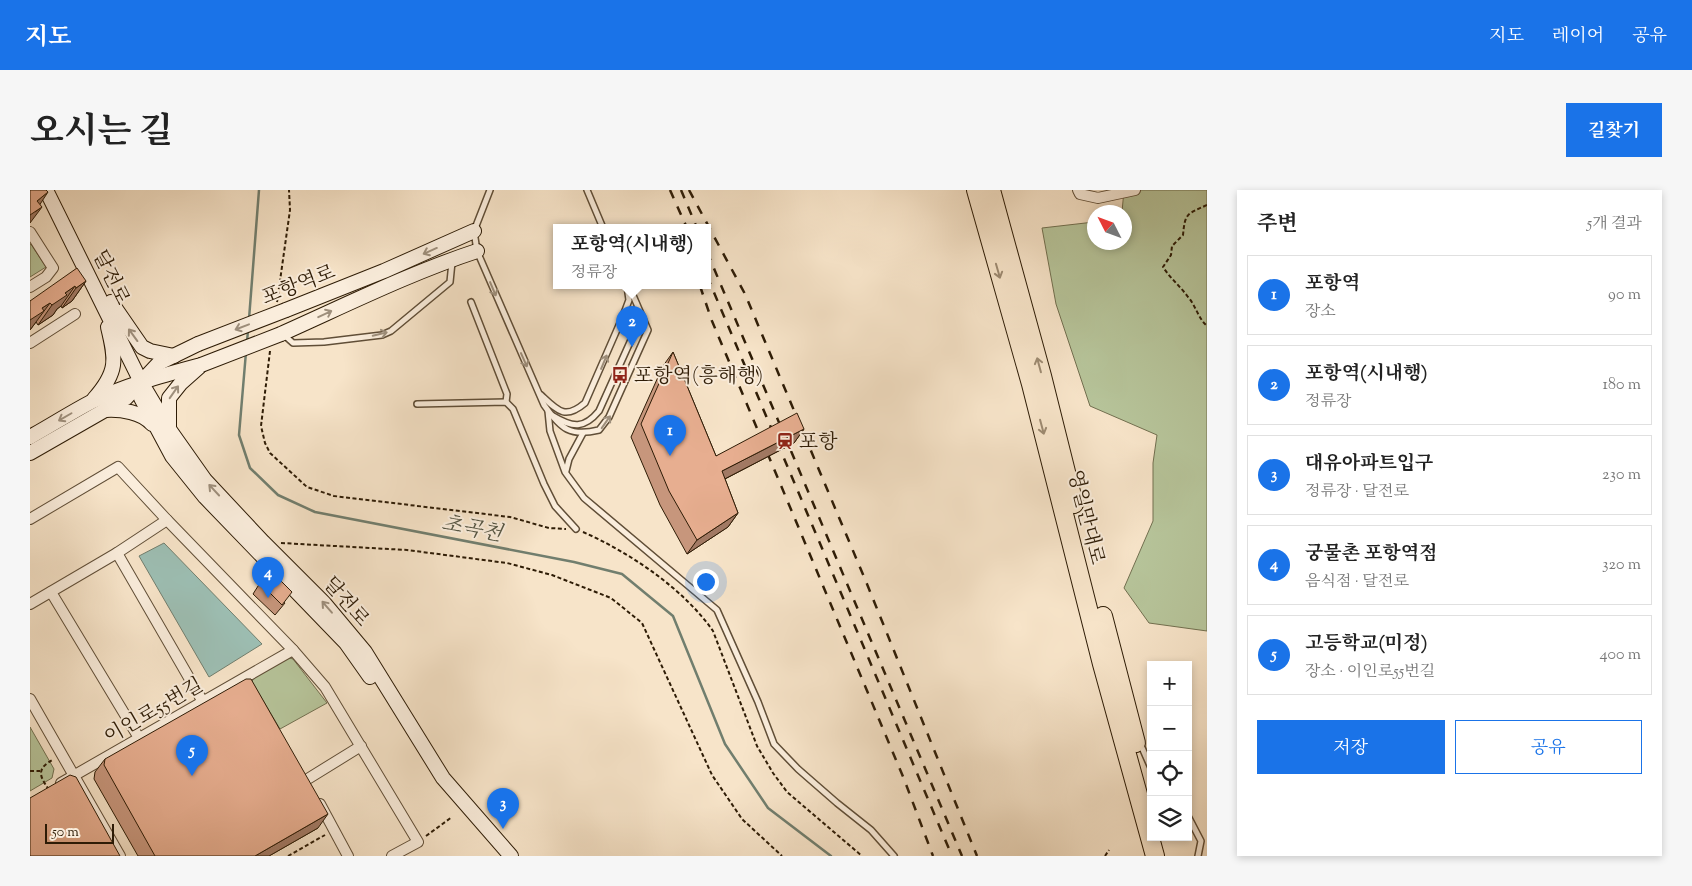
<!DOCTYPE html>
<html lang="ko">
<meta charset="utf-8">
<style>
body{margin:0;font-family:"Sorts Mill Goudy","Noto Serif KR",serif;background:#f6f6f6;color:#222}
.controls{position:absolute;right:15px;bottom:15px;display:grid;overflow:hidden;border-radius:0px;box-shadow:0 2px 8px #0003}
.controls button{width:45px;height:45px;display:grid;place-items:center;padding:0;border:0;border-bottom:1px solid #e0e0e0;background:#fff;color:#222;font:25px sans-serif}
.compass{position:absolute;left:1057px;top:15px;width:45px;height:45px;border-radius:50%;background:#fff;box-shadow:0 2px 8px #0003;rotate:312deg}
.scale{position:absolute;left:15px;bottom:12px;width:69px;box-sizing:border-box;padding-left:5px;border:2px solid #2e1c06;border-top:0;font-size:14px;line-height:18px;white-space:nowrap;color:#2e1c06;-webkit-text-stroke:4px #faeddc;paint-order:stroke}
.you{position:absolute;left:675px;top:391px;width:18px;height:18px;margin:-12px;border:4px solid #fff;border-radius:50%;background:#1a73e8;box-shadow:0 0 0 8px #1a73e833}
.badge{display:grid;place-items:center;width:32px;height:32px;border-radius:50%;background:#1a73e8;color:#fff;font-size:16px;font-weight:700}
.pin{position:absolute;translate:-50% -41px;filter:drop-shadow(0 1px 2px #0008)}
.pin::after{content:'';position:absolute;top:26px;width:18px;height:15px;background:inherit;clip-path:polygon(0 0,100% 0,50% 100%)}
.popup{position:absolute;left:523px;top:34px;width:158px;height:65px;box-sizing:border-box;display:grid;place-content:center;border-radius:0px;background:#fff;filter:drop-shadow(0 1px 4px #0005);font-size:16px;white-space:nowrap;color:#767676}
.popup b{font-size:19px;color:#222}
.popup::after{content:'';position:absolute;left:50%;top:100%;margin-left:-10px;border:10px solid transparent;border-top-color:#fff}
.list{margin:0;padding:0;list-style:none}
h2{display:flex;justify-content:space-between;align-items:center;height:65px;margin:0;padding:0 20px;font-size:21px}
h2 small{font-size:16px;font-weight:400;color:#767676}
.list li{display:grid;grid-template-columns:32px 1fr auto;gap:15px;align-items:center;box-sizing:border-box;height:80px;margin:0 10px 10px;padding:0 10px;border:1px solid #e0e0e0;border-radius:0px}
.list b{display:block;font-size:19px;white-space:nowrap}
.list p{margin:0;font-size:16px;white-space:nowrap;color:#767676}
.list em{font-size:16px;font-style:normal;color:#767676}
.actions{display:flex;gap:10px;padding:15px 20px}
.actions a{flex:1;padding:11px 0;border:1px solid #1a73e8;border-radius:0px;text-align:center;font-size:18px;color:#1a73e8}
.actions .main{background:#1a73e8;color:#fff}
.icon{flex:none;width:28px;height:28px;fill:none;stroke:currentColor;stroke-width:2;stroke-linecap:round;stroke-linejoin:round}
.map{position:relative;flex:none;width:1177px;height:666px;overflow:hidden;border-radius:0px}
header{display:flex;align-items:center;gap:30px;box-sizing:border-box;height:70px;padding:0 25px;background:#1a73e8;color:#fff}
header strong{font-size:24px}
nav{display:flex;gap:28px;margin-inline-start:auto;font-size:18px}
.intro{display:flex;align-items:center;justify-content:space-between;box-sizing:border-box;height:120px;padding:0 30px}
h1{margin:0;font-size:35px}
.button{padding:12px 22px;border-radius:0px;background:#1a73e8;color:#fff;font-size:18px;font-weight:700}
main{display:flex;gap:30px;padding:0 30px}
aside{flex:1;background:#fff;border-radius:0px;box-shadow:0 2px 8px #0003}
.map>svg:first-child{display:block}
</style>
<header>
<strong>지도</strong>
<nav><a>지도</a><a>레이어</a><a>공유</a></nav>
</header>
<div class="intro"><h1>오시는 길</h1><a class="button">길찾기</a></div>
<main>
<div class="map">
<svg width="1177" height="666" viewBox="0 0 1177 666">
<rect width="100%" height="100%" fill="#f7e4c9"/>
<filter id="stains"><feTurbulence type="fractalNoise" baseFrequency=".004" numOctaves="4"/><feColorMatrix values="0 0 0 0 .2 0 0 0 0 .09 0 0 0 0 .02 0 0 0 .5 -.17"/></filter>
<radialGradient id="worn" r=".72"><stop offset=".6" stop-color="#630" stop-opacity="0"/><stop offset="1" stop-color="#630" stop-opacity=".3"/></radialGradient>
<g fill="#b7c59b" stroke="#727050">
<path d="M1094,0h83v441l-58,-8 -25,-35 29,-67v-58l4,-28 -67,-29 -34,-102 -14,-76 52,-6v20h30v-30h-2z"/>
<path d="M1,54l15,23 -16,10v-32z"/>
<path d="M256,467l7,2 34,44 -47,26 -28,-47 2,-7z"/>
<path d="M0,537l24,42 -2,9 -22,13z"/>
</g>
<path fill="#9dbfb4" stroke="#717e6e" d="M134,353l98,101 -53,33 -70,-121z"/>
<g fill="none" stroke-linecap="round" stroke-linejoin="round">
<g stroke="#717e6e" stroke-width="2.5">
<path d="M219,129l10,-129"/>
<path d="M217,152l1,-12"/>
<path d="M216,162l-7,83 11,33 28,27 37,17 259,50 48,12 51,42 52,128 43,64 63,48"/>
</g>
<g stroke="#604e37" stroke-width="8">
<g id="lane">
<path d="M460,0l-16,41 3,20 67,154c17,24 26,32 55,25l10,-13 39,-87 -19,-44"/>
<path d="M557,0l16,38"/>
<path d="M441,112l36,92 -1,8"/>
<path d="M253,144l10,9 31,-1 58,-7 9,-4 59,-49 2,-20"/>
<path d="M511,205c17,16 24,25 44,8l38,-87 6,-16 -2,-14"/>
<path d="M387,214l89,-2 7,7 31,75 11,22 21,23"/>
<path d="M518,221l2,20 15,41 19,26 133,112 41,92 16,42 24,25 39,34 34,27 23,26"/>
<path d="M523,226c20,12 31,13 46,-5l36,-80 2,-23"/>
<path d="M536,281l3,-12 14,-26"/>
<path d="M1110,553l11,25"/>
<path d="M1158,626l13,25 -3,15"/>
</g>
</g>
<g stroke="#604e37" stroke-width="12">
<g id="street">
<path d="M1048,0l2,4 18,4 37,-8"/>
<path d="M0,42l23,36 -7,9 -16,10"/>
<path d="M0,153l45,-29"/>
<path d="M0,329l88,-52 49,53 126,130 32,37 93,155 -26,14"/>
<path d="M87,363l86,149"/>
<path d="M21,402l88,146"/>
<path d="M0,414l87,-51 50,-33"/>
<path d="M0,509l90,157"/>
<path d="M276,590l55,-34"/>
<path d="M31,593l232,-133"/>
<path d="M290,614l28,52"/>
</g>
</g>
<g stroke="#2e1c06" stroke-width="16">
<g id="secondary">
<path d="M16,0l95,192 28,47 36,51 58,62 61,61 41,49 78,126 68,78"/>
<path d="M81,112l31,45 8,4 24,5"/>
<path d="M256,120l98,-39 90,-40"/>
<path d="M251,144c65,-29 129,-61 196,-83"/>
<path d="M111,205v3l31,58 33,41 141,146 24,34"/>
<path d="M64,209c24,-27 22,-39 14,-72"/>
<path d="M75,220c16,-1 37,2 47,14"/>
<path d="M139,238v-30l12,-15 18,-16"/>
<path d="M0,247c20,-11 40,-24 61,-35 35,-17 73,-27 110,-37"/>
<path d="M0,263l96,-55 33,-35 39,-19"/>
</g>
</g>
<g stroke="#2e1c06" stroke-width="20">
<g id="highway">
<path d="M946,0l55,194 71,280 53,192"/>
<path d="M961,0l51,186 32,128"/>
<path d="M1073,426l33,127"/>
</g>
</g>
<g stroke="#2e1c06" stroke-width="2" stroke-dasharray="4 2.5" stroke-linecap="butt">
<path d="M1177,15c-20,9 -22,8 -24,30l-11,11 -1,9 -8,12c7,11 17,19 25,30 8,9 10,21 19,29"/>
<path d="M247,112l13,-92 -1,-20"/>
<path d="M240,161l-9,75 4,17 5,10 37,34 27,9 176,21 39,11 17,1"/>
<path d="M553,342c46,20 101,57 130,99l44,115 16,27 14,19 75,64"/>
<path d="M251,353l126,7 100,13 45,12 59,23 31,25 70,152 30,44 40,37"/>
<path d="M0,581h10"/>
<path d="M19,600c-10,-15 -13,-21 5,-31"/>
<path d="M396,646l26,-19"/>
<path d="M258,666l37,-21"/>
<path d="M1075,666l4,-6"/>
</g>
<use href="#lane" stroke="#faeddc" stroke-width="5"/>
<use href="#street" stroke="#faeddc" stroke-width="10"/>
<use href="#secondary" stroke="#faeddc" stroke-width="14"/>
<use href="#highway" stroke="#f7e4c9" stroke-width="18"/>
<g stroke="#2e1c06" stroke-width="2.5" stroke-dasharray="9 9" stroke-linecap="butt">
<path d="M640,0l17,38"/>
<path d="M651,0l16,38"/>
<path d="M659,0l56,104 122,290 110,272"/>
<path d="M677,62l255,604"/>
<path d="M677,86l245,580"/>
<path d="M670,96l12,35 192,458 29,77"/>
</g>
<g stroke="#2e1c06" stroke-width="16" stroke-linecap="butt">
<g id="secondary-bridge">
<path d="M168,154l88,-34"/>
<path d="M171,175l80,-31"/>
</g>
</g>
<use href="#secondary-bridge" stroke="#faeddc" stroke-width="14"/>
</g>
<g fill="#c7967c" stroke="#2e1c06">
<path d="M56,91l-14,20 -10,7 -1,-2 -4,3 -4,6 -15,10 -2,-3 -6,8v-29z"/>
<path d="M643,162l43,104 88,-27 -10,14 -69,36 13,34 -10,14 -41,27 -27,-49 -29,-68 32,-71z"/>
<path d="M230,393l25,20 -10,12 -22,-21z"/>
<path d="M75,569l213,69 -49,28h-131l-44,-77 1,-7z"/>
</g>
<g fill="#a27a65" stroke="#2e1c06">
<path d="M18,2l-13,20 7,-5 -12,16v-12l7,-10z"/>
<path d="M56,91l-14,20 -10,7 14,-20z"/>
<path d="M45,96l-14,20 -4,3 -4,6 -15,10 14,-20 13,-12z"/>
<path d="M20,113l-14,19 -6,8v-10l12,-12z"/>
<path d="M774,239l-10,14 -81,42 9,-14z"/>
<path d="M708,323l-10,14 -41,27 10,-14z"/>
<path d="M298,624l-10,14 -49,28h-14z"/>
</g>
<g fill="#e7ae90" stroke="#2e1c06">
<path d="M0,0h16l2,2 -11,9 5,6 -12,8z"/>
<path d="M47,78l9,13 -10,7 -1,-2 -10,7 2,2 -15,10 -2,-2 -8,5 2,3 -14,9v-19z"/>
<path d="M643,162l43,104 81,-43 7,16 -82,42 16,42 -41,27 -28,-49 -28,-67z"/>
<path d="M242,382l20,20 -10,13 -22,-22z"/>
<path d="M216,489h5l77,135 -73,42h-100l-51,-91 1,-6z"/>
<path d="M40,585l6,2 44,79h-90v-58z"/>
</g>
<defs><path id="oneway-shaft" d="M-6 0H5M1.5-3L5.5 0L1.5 3" fill="none" stroke-width="1.6" stroke-linecap="round" stroke-linejoin="round" transform="scale(1.25)"/></defs>
<g stroke="#9e8f7c">
<use href="#oneway-shaft" transform="translate(400 61) rotate(156)"/>
<use href="#oneway-shaft" transform="translate(463 99) rotate(67)"/>
<use href="#oneway-shaft" transform="translate(295 124) rotate(-25)"/>
<use href="#oneway-shaft" transform="translate(212 137) rotate(159)"/>
<use href="#oneway-shaft" transform="translate(350 144) rotate(-14)"/>
<use href="#oneway-shaft" transform="translate(103 145) rotate(-126)"/>
<use href="#oneway-shaft" transform="translate(494 170) rotate(66)"/>
<use href="#oneway-shaft" transform="translate(574 172) rotate(-67)"/>
<use href="#oneway-shaft" transform="translate(144 202) rotate(-55)"/>
<use href="#oneway-shaft" transform="translate(35 227) rotate(150)"/>
<use href="#oneway-shaft" transform="translate(576 232) rotate(-55)"/>
<use href="#oneway-shaft" transform="translate(184 300) rotate(-133)"/>
<use href="#oneway-shaft" transform="translate(297 417) rotate(-131)"/>
</g>
<g stroke="#9d8a71">
<use href="#oneway-shaft" transform="translate(968 81) rotate(74)"/>
<use href="#oneway-shaft" transform="translate(1009 175) rotate(-105)"/>
<use href="#oneway-shaft" transform="translate(1012 237) rotate(75)"/>
</g>
<defs>
<g id="bus-bare" transform="scale(1.35)"><path d="M-5-6H5V4H4V6H2V4H-2V6H-4V4H-5ZM-3.5-4V0h7V-4ZM-3.5 1.2v1.5H-2V1.2ZM2 1.2v1.5H3.5V1.2Z" fill="#8f2418" stroke="#faeddc" stroke-width="2.5" paint-order="stroke"/></g>
<g id="station-bare" transform="scale(1.35)"><path d="M-3-6H3Q5-6 5-4V2Q5 4 3 4L4.5 6H3L1.5 4h-3L-3 6H-4.5L-3 4Q-5 4-5 2V-4Q-5-6-3-6ZM-3.5-4v3h7v-3ZM-3.5 1v1.5H-2V1ZM2 1v1.5H3.5V1Z" fill="#8f2418" stroke="#faeddc" stroke-width="2.5" paint-order="stroke"/></g>
</defs>
<g fill-rule="evenodd">
<use href="#bus-bare" x="590" y="185"/>
<use href="#station-bare" x="755" y="251"/>
</g>
<g text-anchor="middle" stroke-width="4" stroke-linejoin="round" paint-order="stroke">
<g font-size="20" fill="#2e1c06" stroke="#faeddc">
<text transform="translate(82 87) rotate(64)" y="7">달전로</text>
<text transform="translate(268 94) rotate(-21)" y="7">포항역로</text>
<text transform="translate(1057 327) rotate(76)" y="7">영일만대로</text>
<text transform="translate(317 411) rotate(49)" y="7">달전로</text>
<text transform="translate(123 520) rotate(-30)" y="7">이인로55번길</text>
</g>
<g font-size="20" fill="#2e1c06" stroke="#faeddc" text-anchor="start">
<text x="604" y="192">포항역(흥해행)</text>
<text x="769" y="258">포항</text>
</g>
<g font-size="21" font-style="italic" fill="#555543" stroke="#faeddc">
<text transform="translate(442 338) rotate(11)" y="7">초곡천</text>
</g>
</g>
<rect width="100%" height="100%" filter="url(#stains)"/>
<rect width="100%" height="100%" fill="url(#worn)"/>
</svg>
<div class="controls">
<button>+</button>
<button>−</button>
<button><svg class="icon" aria-label="locate" viewBox="0 0 24 24"><circle cx="12" cy="12" r="6"/><path d="M12 2v4M12 18v4M2 12h4M18 12h4"/></svg></button>
<button><svg class="icon" aria-label="layers" viewBox="0 0 24 24"><path d="M12 4l9 5-9 5-9-5zM3 14l9 5 9-5"/></svg></button>
</div>
<svg class="compass" viewBox="-18 -18 36 36"><path d="M0-13l5 13h-10z" fill="#e53935"/><path d="M0 13l5-13h-10z" fill="#767676"/></svg>
<div class="scale">50 m</div>
<div class="you"></div>
<div class="pin badge" style="left:640px;top:266px">1</div>
<div class="pin badge" style="left:602px;top:157px">2</div>
<div class="popup"><b>포항역(시내행)</b>정류장</div>
<div class="pin badge" style="left:473px;top:639px">3</div>
<div class="pin badge" style="left:238px;top:408px">4</div>
<div class="pin badge" style="left:162px;top:586px">5</div>
</div>
<aside>
<h2>주변<small>5개 결과</small></h2>
<ul class="list">
<li><span class="badge">1</span><div><b>포항역</b><p>장소</p></div><em>90 m</em></li>
<li><span class="badge">2</span><div><b>포항역(시내행)</b><p>정류장</p></div><em>180 m</em></li>
<li><span class="badge">3</span><div><b>대유아파트입구</b><p>정류장 · 달전로</p></div><em>230 m</em></li>
<li><span class="badge">4</span><div><b>궁물촌 포항역점</b><p>음식점 · 달전로</p></div><em>320 m</em></li>
<li><span class="badge">5</span><div><b>고등학교(미정)</b><p>장소 · 이인로55번길</p></div><em>400 m</em></li>
</ul>
<div class="actions"><a class="main">저장</a><a>공유</a></div>
</aside>
</main>
